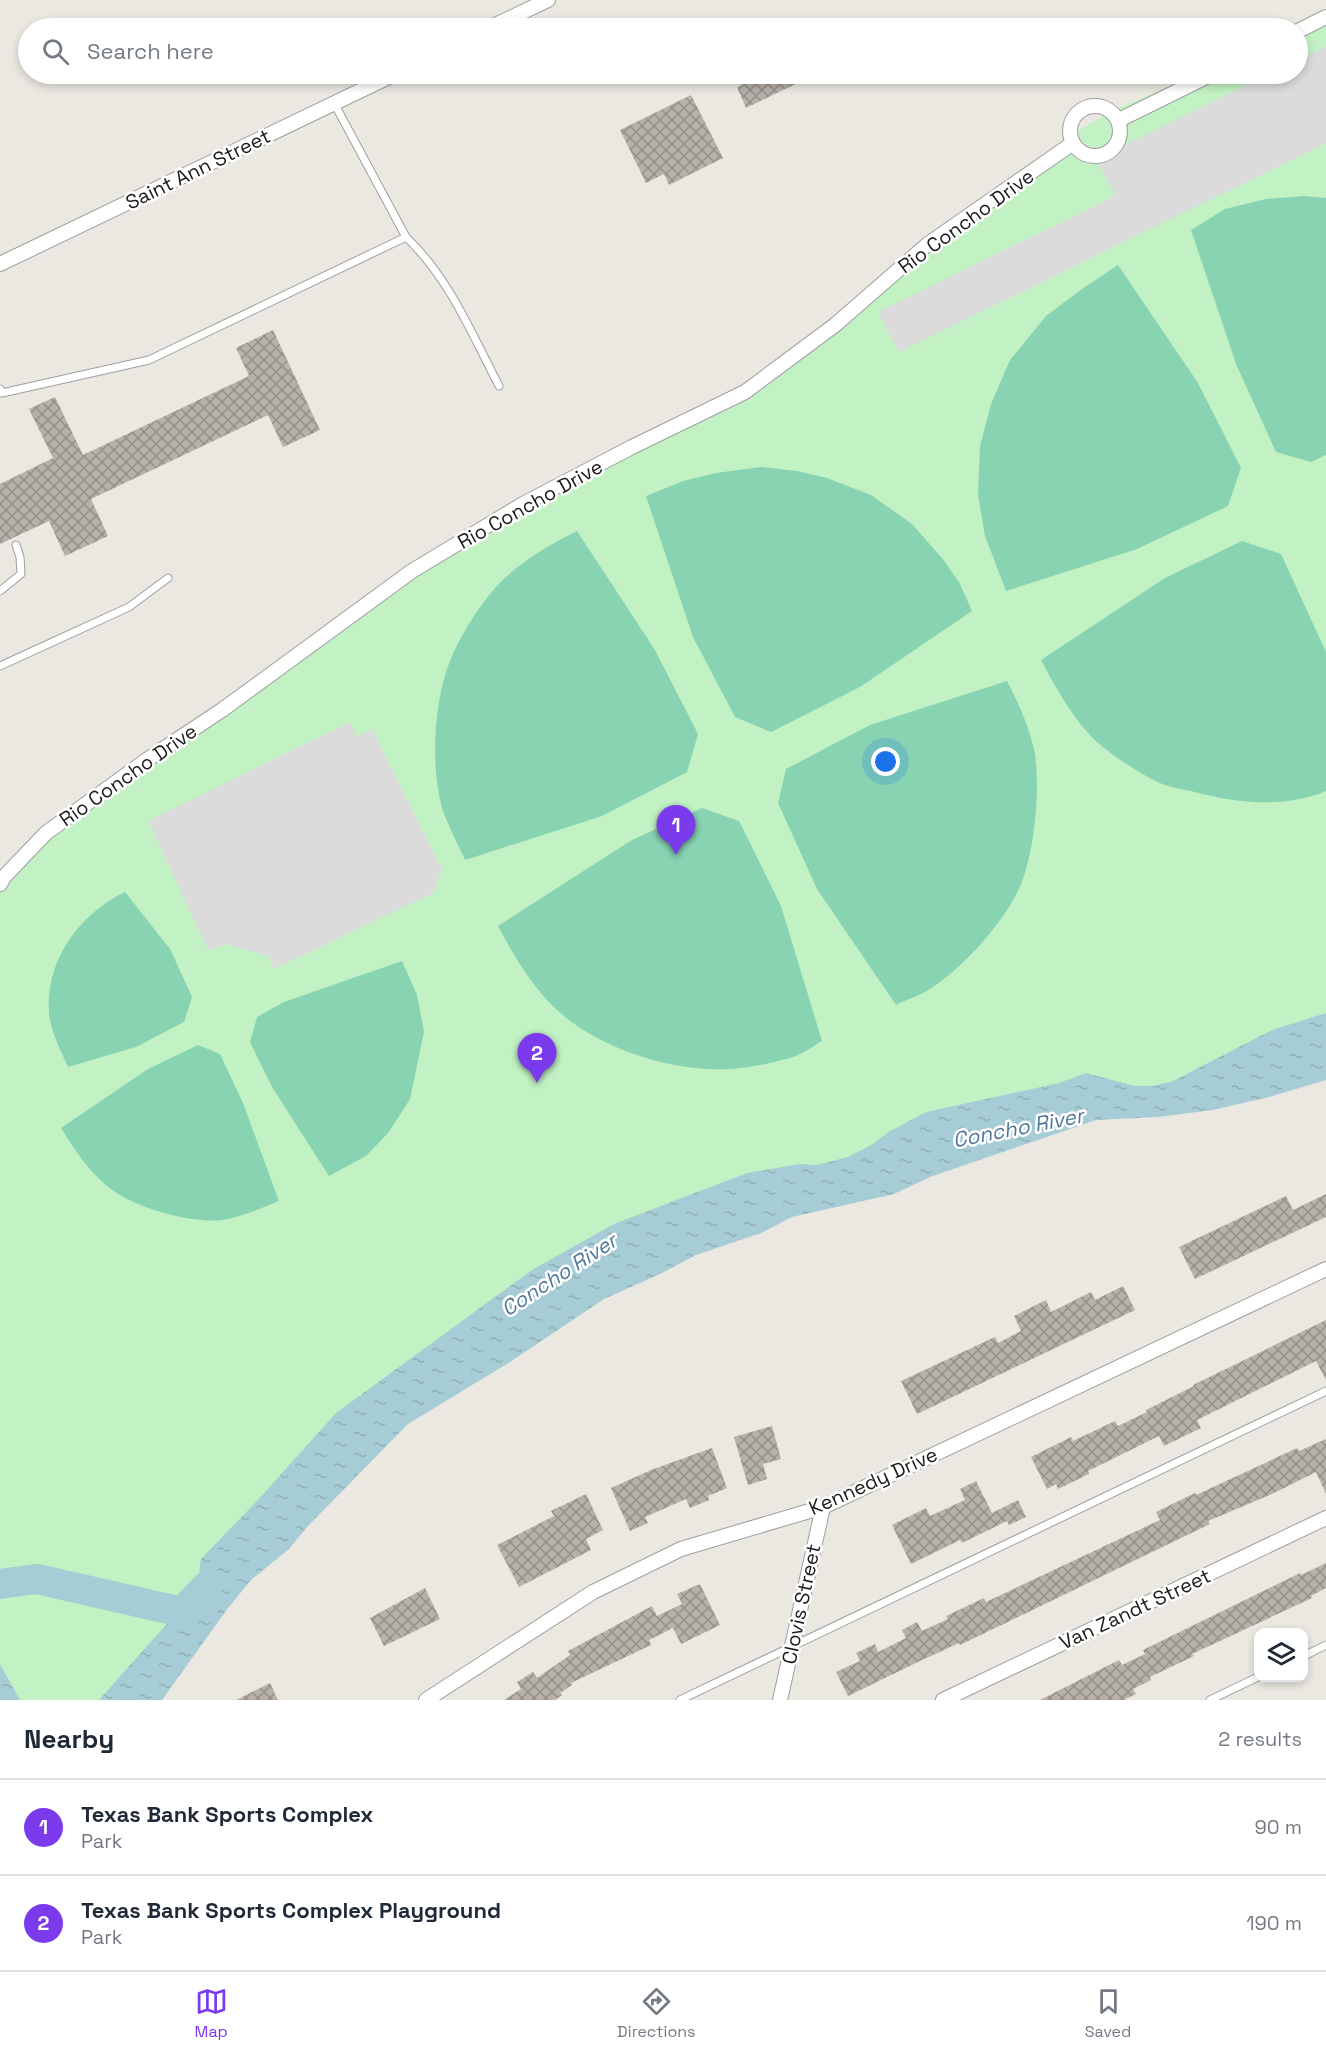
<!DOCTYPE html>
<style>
body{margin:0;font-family:"Space Grotesk",sans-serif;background:#f2f2f3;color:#1f2937}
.controls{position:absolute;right:18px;bottom:18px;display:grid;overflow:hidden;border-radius:12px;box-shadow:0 3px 9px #0003}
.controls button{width:54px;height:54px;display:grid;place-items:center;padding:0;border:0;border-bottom:2px solid #e0e1e3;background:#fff;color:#1f2937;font:30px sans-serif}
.you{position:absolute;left:886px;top:762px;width:21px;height:21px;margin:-15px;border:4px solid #fff;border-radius:50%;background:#1a73e8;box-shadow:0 0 0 9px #1a73e833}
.badge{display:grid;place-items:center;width:39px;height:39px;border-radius:50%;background:#7c3aed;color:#fff;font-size:20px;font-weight:700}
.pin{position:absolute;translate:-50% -50px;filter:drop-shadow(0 2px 3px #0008)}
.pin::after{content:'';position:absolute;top:32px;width:21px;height:18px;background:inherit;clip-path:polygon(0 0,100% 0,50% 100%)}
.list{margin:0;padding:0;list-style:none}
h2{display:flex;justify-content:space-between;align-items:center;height:78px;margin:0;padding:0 24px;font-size:26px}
h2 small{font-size:20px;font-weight:400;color:#747a83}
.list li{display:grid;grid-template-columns:39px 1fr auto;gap:18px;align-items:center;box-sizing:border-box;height:96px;padding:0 24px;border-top:2px solid #e0e1e3}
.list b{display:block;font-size:22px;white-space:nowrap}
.list p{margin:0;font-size:20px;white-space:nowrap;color:#747a83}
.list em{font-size:20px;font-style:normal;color:#747a83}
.icon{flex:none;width:33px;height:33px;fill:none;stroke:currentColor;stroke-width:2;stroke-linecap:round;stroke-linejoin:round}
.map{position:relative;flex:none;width:1326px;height:1700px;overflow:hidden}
.search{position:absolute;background:#fff;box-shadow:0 3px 9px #0003;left:18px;right:18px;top:18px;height:66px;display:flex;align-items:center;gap:15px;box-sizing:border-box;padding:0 21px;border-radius:33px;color:#747a83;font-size:22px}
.sheet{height:270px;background:#fff}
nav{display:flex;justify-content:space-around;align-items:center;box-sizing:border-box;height:84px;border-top:2px solid #e0e1e3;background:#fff;font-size:16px;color:#747a83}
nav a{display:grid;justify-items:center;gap:3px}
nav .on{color:#7c3aed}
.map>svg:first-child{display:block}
</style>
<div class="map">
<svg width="1326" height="1700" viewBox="0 0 1326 1700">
<defs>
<pattern id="water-ripples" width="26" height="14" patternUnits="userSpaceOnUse" patternTransform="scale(1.5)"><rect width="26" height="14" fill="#a6ccd5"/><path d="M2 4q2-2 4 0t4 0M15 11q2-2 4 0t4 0" fill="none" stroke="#8eafb6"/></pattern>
<pattern id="building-cross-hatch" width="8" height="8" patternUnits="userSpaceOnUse" patternTransform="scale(1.5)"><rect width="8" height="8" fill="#b8b1ab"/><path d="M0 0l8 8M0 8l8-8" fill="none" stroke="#958f8a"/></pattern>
</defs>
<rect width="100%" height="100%" fill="#ebe8e2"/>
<path fill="#c2f2c4" d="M1326,17v1043l-712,177 -514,463h-100v-816l46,-51 366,-262 333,-179 258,-200 67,-57 42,-24 85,-37h101v-45z"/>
<g fill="#87d3b2">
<path d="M1304,196l22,2v257l-15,7 -35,-10 -40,-88 -45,-134 34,-21 41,-10z"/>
<path d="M1118,265l80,118 43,85 -13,38 -91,43 -131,42 -21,-55 -7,-41 2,-49 11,-42 19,-44 36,-44 36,-27z"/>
<path d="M761,467l36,4 30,7 44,17 41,29 30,34 17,24 13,29 -112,76 -89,45 -36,-15 -42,-80 -47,-141 37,-15 33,-8z"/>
<path d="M577,531l78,119 43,84 -11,38 -85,44 -137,44c-7,-15 -15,-31 -21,-46 -14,-42 -11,-111 6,-153 10,-25 27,-52 45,-73 23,-25 52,-42 82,-57z"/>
<path d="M1242,541l39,13 45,98v139c-43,18 -91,12 -135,0 -10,-2 -22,-4 -31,-8 -22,-10 -44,-25 -62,-40 -24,-22 -42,-55 -57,-83l124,-82z"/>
<path d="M1007,681c11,21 21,43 27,68 7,34 1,102 -13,135 -15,37 -61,88 -96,108 -9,5 -20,8 -29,13l-79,-116 -39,-86 8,-34 84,-44z"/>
<path d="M702,808l37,13 42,85 41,135c-10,6 -21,14 -32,17 -26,7 -54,13 -81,11 -52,-2 -117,-25 -154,-61 -25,-24 -41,-52 -57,-82l134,-86z"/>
<path d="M125,892l45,57 22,48 -8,25 -48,25 -68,20c-7,-16 -17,-35 -19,-53 -4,-53 29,-99 76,-122z"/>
<path d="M402,961l15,34 7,37 -14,67 -21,33 -23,24 -37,20 -57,-89 -22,-45 7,-25 27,-15z"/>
<path d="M198,1045l22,9 23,49 36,98c-18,7 -37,16 -56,19 -33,4 -92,-13 -117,-35 -19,-16 -32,-36 -45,-57l87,-59z"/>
</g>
<g fill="#dbdbdb">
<path d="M1326,46v97l-427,209 -21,-40 237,-116 -19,-37 173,-85h29v-14z"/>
<path d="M350,722l7,15 15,-8 70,140 -9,24 -159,76 -6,-13 -43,-12 -17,6 -60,-129z"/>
</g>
<g fill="url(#water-ripples)">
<path d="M1326,1013v67l-57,17 -56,13 -55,7 -62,3 -166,57 -36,17 -102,23 -31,16 -65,22 -36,19 -56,25 -94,63 -102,62 -101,103 -18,22 -37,30 -24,29 -66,92h-63l98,-110 4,-31 56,-58 79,-88 196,-143 82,-46 133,-51 52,-9 18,1 31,-8 25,-13 14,-11 39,-21 133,-29 27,-10 48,13h20l19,-5 99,-51z"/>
<path d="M0,1664l20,36h-20z"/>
</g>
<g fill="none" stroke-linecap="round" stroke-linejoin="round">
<path stroke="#a6ccd5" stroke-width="30" d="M0,1584l37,-5 145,33 25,-26"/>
</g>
<g fill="url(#building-cross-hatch)">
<path d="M765,74h51l-70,34 -9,-21z"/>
<path d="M691,95l32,63 -54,27 -5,-11 -18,9 -26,-53z"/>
<path d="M273,330l47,100 -37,17 -15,-32 -177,84 17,37 -43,20 -16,-35 -49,23v-60l53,-26 -24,-49 26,-12 28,58 166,-79 -13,-28z"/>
<path d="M1326,1194v23l-131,62 -16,-32 107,-51 7,14z"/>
<path d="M1123,1286l12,24 -218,104 -16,-33 94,-44 3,6 23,-12 -7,-15 32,-16 5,12 40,-20 4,8z"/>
<path d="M1326,1320v60l-10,-19 -119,59 4,8 -37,18 -5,-10 -71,35 1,3 -31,15 -2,-5 -9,5 -16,-32 40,-20 2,4 42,-20 3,5 29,-14 -1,-2 48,-24 -1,-1z"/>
<path d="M772,1426l9,33 -18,5 4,15 -19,6 -14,-48z"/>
<path d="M1326,1439v55l-10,-22 -44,22 -64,27 2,3 -95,46 -155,75 -1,-2 -41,19 -70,34 -12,-24 24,-11 -4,-8 19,-9 3,8 28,-14 -4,-8 15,-8 5,9 26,-12 -2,-3 38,-18 2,4 174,-82 -4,-8 39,-19 1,2 101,-47 2,3z"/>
<path d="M712,1448l15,40 -19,8 1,4 -19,8 -4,-9 -41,18 3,6 -18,8 -19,-43 40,-18z"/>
<path d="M976,1481l16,32 26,-13 8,17 -17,8 -2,-4 -45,22 -2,-3 -49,24 -19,-39 34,-17 4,8 35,-16 -5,-11z"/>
<path d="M586,1494l17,36 -17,9 5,11 -72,37 -22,-42 57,-29 -3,-5z"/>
<path d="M1326,1563v25l-15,8 1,2 -120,56 2,2 -44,21 1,3 -18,9 3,5 -12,6h-84l79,-40 3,5 23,-11 -2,-4 157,-77 1,2z"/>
<path d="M700,1584l20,41 -39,19 -8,-16 -24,12 2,5 -80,38 1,2 -12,8 2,2 -7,5h-51l17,-11 -4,-7 16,-10 4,6 33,-23 -2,-4 84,-45 5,10 25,-12 -5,-10z"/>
<path d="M425,1588l15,31 -56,27 -14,-28z"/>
<path d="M270,1683l8,17h-42z"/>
</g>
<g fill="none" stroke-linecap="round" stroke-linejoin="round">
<g stroke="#9f9f9f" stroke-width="9">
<g id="service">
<path d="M334,103l72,134c43,41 66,97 93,149"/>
<path d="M0,389l2,4 147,-33 257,-123"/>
<path d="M0,591l21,-17 -1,-17 -4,-12"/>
<path d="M0,666l129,-59 39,-29"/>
<path d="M1304,1656l22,-11"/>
<path d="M680,1700l646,-309"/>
<path d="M1210,1700l48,-23"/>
</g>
</g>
<g stroke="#9f9f9f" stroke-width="16">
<g id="minor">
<path d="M489,28l59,-28"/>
<path d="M1298,31l28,-14"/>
<circle cx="1095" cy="131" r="25"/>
<path d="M1119,120l93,-46"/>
<path d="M0,264l395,-190"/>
<path d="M0,884l4,-7 42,-44 102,-74 74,-49 190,-139 111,-67 109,-57 113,-55 90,-67 93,-81 145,-101"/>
<path d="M426,1700l167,-108 88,-43 142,-42 503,-238"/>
<path d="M780,1700l43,-193"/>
<path d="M943,1700l383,-182"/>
</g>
</g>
<use href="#service" stroke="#fff" stroke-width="7"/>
<use href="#minor" stroke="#fff" stroke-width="14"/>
</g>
<g text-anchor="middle" stroke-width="5" stroke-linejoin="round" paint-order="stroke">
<g font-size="20" fill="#1b1b1b" stroke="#fff">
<text transform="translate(198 169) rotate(-26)" y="7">Saint Ann Street</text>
<text transform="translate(966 221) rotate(-36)" y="7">Rio Concho Drive</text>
<text transform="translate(530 504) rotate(-29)" y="7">Rio Concho Drive</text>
<text transform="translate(128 775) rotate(-35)" y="7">Rio Concho Drive</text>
<text transform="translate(873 1481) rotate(-24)" y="7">Kennedy Drive</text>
<text transform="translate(801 1604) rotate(-78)" y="7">Clovis Street</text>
<text transform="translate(1135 1609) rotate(-25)" y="7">Van Zandt Street</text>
</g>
<g font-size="21" font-style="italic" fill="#507798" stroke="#fff">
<text transform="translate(1018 1128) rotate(-11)" y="7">Concho River</text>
<text transform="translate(559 1275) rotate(-33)" y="7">Concho River</text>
</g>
</g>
</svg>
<div class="controls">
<button><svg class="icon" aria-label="layers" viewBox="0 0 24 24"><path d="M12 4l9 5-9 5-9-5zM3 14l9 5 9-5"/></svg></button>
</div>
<div class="you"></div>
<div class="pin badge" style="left:676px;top:855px">1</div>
<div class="pin badge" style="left:537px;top:1083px">2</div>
<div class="search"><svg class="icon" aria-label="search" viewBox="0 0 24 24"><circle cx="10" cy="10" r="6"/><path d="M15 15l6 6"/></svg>Search here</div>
</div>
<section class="sheet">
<h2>Nearby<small>2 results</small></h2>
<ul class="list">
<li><span class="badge">1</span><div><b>Texas Bank Sports Complex</b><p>Park</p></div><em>90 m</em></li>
<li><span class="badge">2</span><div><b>Texas Bank Sports Complex Playground</b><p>Park</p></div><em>190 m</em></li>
</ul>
</section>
<nav>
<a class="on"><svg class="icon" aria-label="map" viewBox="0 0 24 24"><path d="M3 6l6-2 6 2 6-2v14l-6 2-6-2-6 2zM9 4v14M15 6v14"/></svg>Map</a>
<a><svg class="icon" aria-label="directions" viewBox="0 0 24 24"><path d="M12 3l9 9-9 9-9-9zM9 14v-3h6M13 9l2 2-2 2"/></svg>Directions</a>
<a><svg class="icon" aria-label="saved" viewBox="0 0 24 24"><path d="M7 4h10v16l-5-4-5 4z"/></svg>Saved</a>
</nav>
